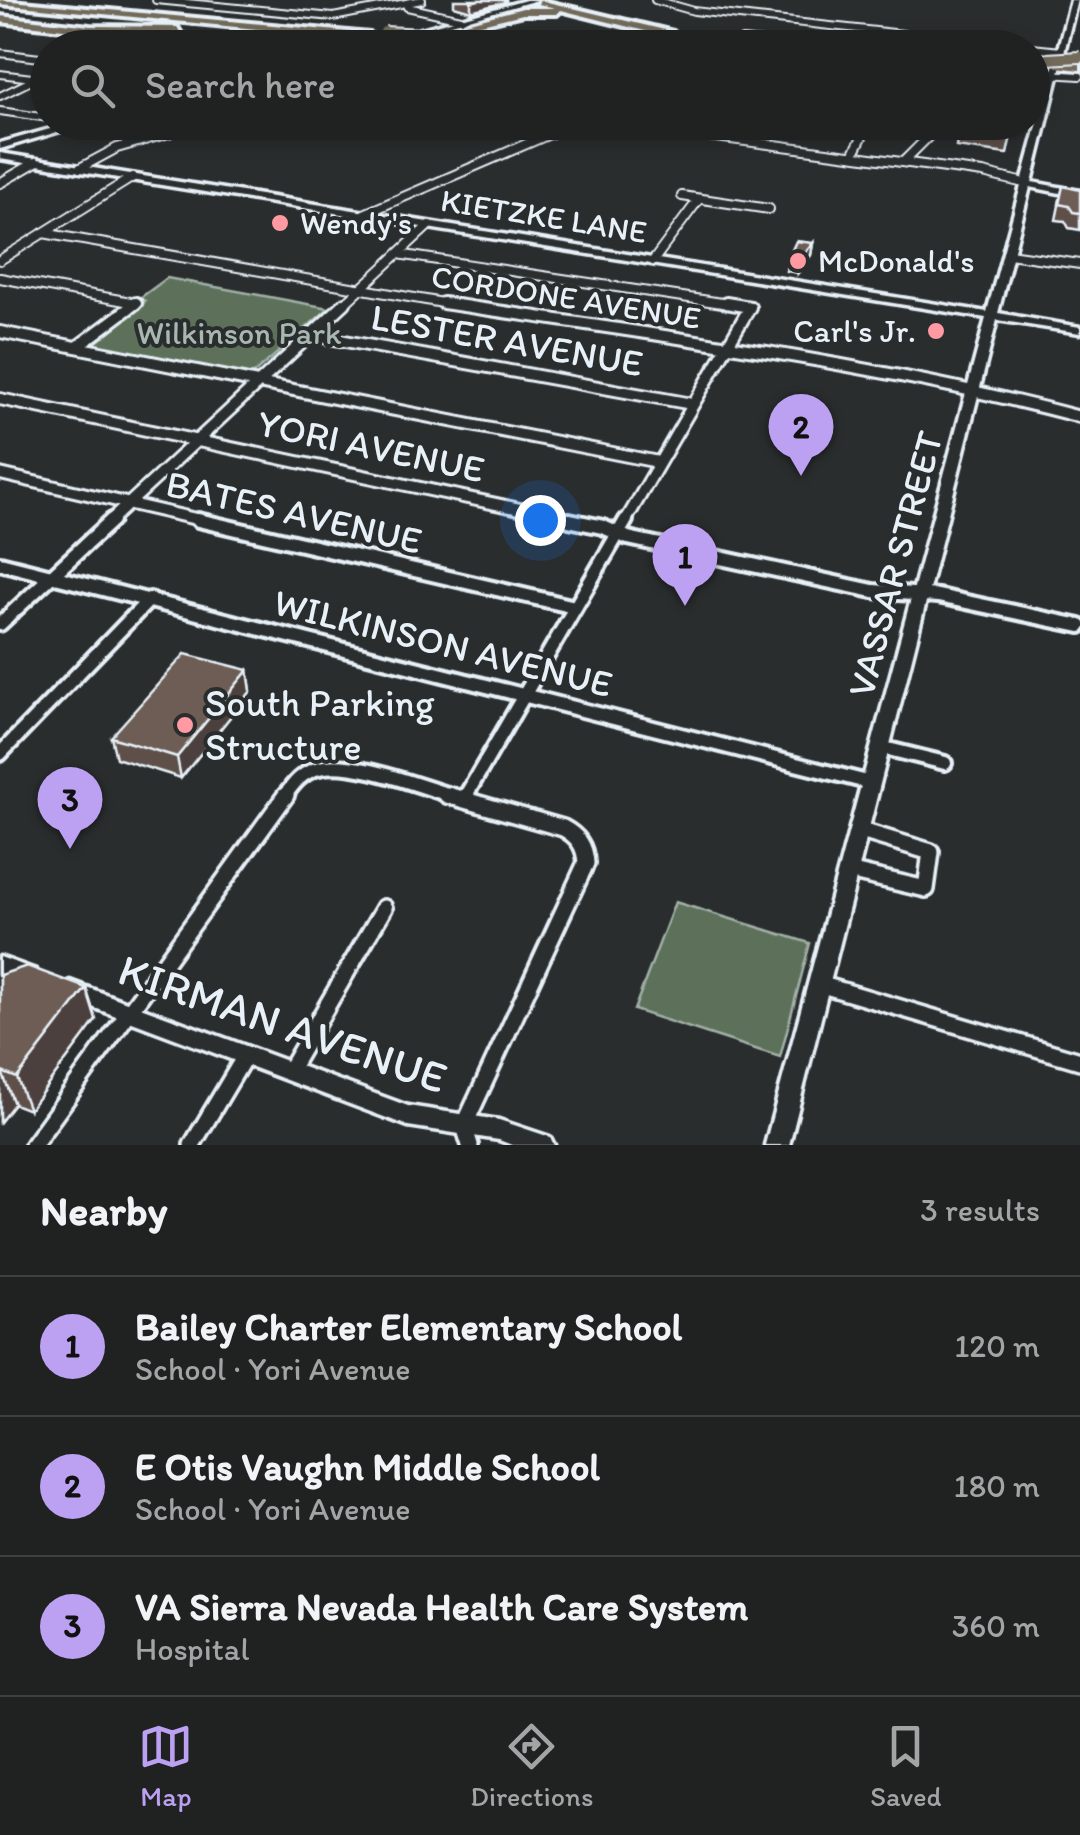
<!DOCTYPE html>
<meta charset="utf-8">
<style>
body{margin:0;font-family:Itim,sans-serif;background:#2d2f2f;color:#f1f3f6}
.you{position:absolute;left:540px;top:520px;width:35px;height:35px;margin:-25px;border:8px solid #fff;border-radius:50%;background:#1a73e8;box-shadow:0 0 0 15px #1a73e833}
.badge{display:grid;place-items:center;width:65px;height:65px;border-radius:50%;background:#bca0f2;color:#111;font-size:32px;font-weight:700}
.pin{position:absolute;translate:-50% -82px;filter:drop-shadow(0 2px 5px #0008)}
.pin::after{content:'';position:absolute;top:52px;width:35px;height:30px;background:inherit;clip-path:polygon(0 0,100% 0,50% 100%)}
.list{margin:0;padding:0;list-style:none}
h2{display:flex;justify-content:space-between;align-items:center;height:130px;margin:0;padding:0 40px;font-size:42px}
h2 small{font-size:32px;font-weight:400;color:#a2a4a5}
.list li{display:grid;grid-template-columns:65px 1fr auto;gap:30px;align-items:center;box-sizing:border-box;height:140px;padding:0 40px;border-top:2px solid #3d3f40}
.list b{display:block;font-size:38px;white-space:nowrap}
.list p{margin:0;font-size:32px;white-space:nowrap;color:#a2a4a5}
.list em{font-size:32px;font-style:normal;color:#a2a4a5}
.icon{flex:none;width:55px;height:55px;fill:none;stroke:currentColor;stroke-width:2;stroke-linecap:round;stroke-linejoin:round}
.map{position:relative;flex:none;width:1080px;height:1145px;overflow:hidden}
.search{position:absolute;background:#202222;box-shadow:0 5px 15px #0003;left:30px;right:30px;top:30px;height:110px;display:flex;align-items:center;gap:25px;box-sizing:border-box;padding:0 35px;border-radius:55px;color:#a2a4a5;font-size:38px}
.sheet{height:550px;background:#202222}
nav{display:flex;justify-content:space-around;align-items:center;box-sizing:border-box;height:140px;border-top:2px solid #3d3f40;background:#202222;font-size:28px;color:#a2a4a5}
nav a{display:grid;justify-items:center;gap:5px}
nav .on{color:#bca0f2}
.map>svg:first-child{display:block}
</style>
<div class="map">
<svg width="1080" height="1145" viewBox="0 0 1080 1145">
<rect width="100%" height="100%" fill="#2a2d2e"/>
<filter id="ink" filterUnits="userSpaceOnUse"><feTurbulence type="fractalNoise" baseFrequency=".01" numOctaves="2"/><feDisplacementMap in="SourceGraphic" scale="20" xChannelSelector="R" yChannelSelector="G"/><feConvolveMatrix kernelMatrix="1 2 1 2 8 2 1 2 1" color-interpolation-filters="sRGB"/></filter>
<g filter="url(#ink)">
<g fill="#5d715a" stroke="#a2b1a9" stroke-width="2.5">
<path d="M167,278l162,30 -78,68 -158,-31 49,-39 3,-5 -5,-3z"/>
<path d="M675,902l135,41 -30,114 -146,-47z"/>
</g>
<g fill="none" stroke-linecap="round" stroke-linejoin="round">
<g stroke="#e8f1f8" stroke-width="10">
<g id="street-far4">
<path d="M156,0l177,17 89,-17"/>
<path d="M655,0l39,11 336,37"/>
<path d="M407,7l54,12"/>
<path d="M1032,48l29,3"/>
<path d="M0,53l48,6"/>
<path d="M1032,73l48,3"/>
<path d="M0,74l48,6"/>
<path d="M0,96l35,-17"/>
<path d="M0,111l48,7"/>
<path d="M605,122l100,13"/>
<path d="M53,127l3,-5"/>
<path d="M161,135l46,-13"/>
<path d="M546,135l31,-13"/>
<path d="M863,135l7,-13"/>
<path d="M931,135l7,-13"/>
</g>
</g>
<g stroke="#e8f1f8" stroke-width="12">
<g id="street-far3">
<path d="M686,133l297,40 45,11"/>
<path d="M853,155l11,-22"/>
<path d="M903,162l29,-29"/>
<path d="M80,168l37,-20 52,-15"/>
<path d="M0,183l36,-21"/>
<path d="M682,196l87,13"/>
<path d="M364,214l188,-81"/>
<path d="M43,233l417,73"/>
<path d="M398,254l344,52"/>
<path d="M1009,254l71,10"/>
<path d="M0,260l133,-83"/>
<path d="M653,261l46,-62"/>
<path d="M0,278l136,25"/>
<path d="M132,306l4,-3"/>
<path d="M342,306l87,-81"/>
</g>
</g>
<g stroke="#e8f1f8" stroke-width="16">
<g id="street-far2">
<path d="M443,303c213,32 429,59 637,114"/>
<path d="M0,332l658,130"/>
<path d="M312,335l380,69"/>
<path d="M77,347l59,-44"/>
<path d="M0,399l581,123"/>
<path d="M0,474l209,48"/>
<path d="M109,522l236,-219"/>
<path d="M625,522l125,-215 -24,-4"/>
</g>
</g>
<g stroke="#e8f1f8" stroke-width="20">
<g id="street-far1">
<path d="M198,520l377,87"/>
<path d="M569,520l34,7 25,11 245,53 65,5 142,30"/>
<path d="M0,563l871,220"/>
<path d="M0,624l112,-104"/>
<path d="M880,747l65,16"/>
<path d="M0,754l150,-155"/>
<path d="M284,797c9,-13 18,-25 35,-29 34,-9 102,19 137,29"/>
<path d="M465,797l161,-277"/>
</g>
</g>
<g stroke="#e8f1f8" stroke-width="22">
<g id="street">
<path d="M447,795l116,33c15,8 22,18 23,35l-122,263 6,19"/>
<path d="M464,799l3,-4"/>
<path d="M848,871l78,18 5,-37 -73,-22"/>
<path d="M819,984l261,77"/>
<path d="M289,1071l95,-163"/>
<path d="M33,1145l253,-350"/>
<path d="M192,1145l53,-89"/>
</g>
</g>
<g stroke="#e8f1f8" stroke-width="7">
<g id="secondary">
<path d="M526,0h11l-171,48h-14z"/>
<path d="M1071,0h6l-45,182 48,9v6l-50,-10 -32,126 82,14v6l-83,-13 -208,825h-24l221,-827 -986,-159v-6l987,159z"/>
<path d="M75,122h16l-91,27v-6z"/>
<path d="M0,957l36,13 3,6 -3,6 -7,3 -29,-11z"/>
<path d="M70,981l338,125 91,14 51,17 4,8h-42l-13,-5 -91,-14 -345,-130 -3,-6 3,-6z"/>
</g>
</g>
<g stroke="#e8f1f8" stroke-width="8">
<g id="highway">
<path d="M0,0l370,34 5,3 -5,3 -370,-36z"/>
<path d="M539,0l134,32 1,2 -5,3 -108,-27 -4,4h-34l-75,18 -5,-3 80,-21h32l-16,-4z"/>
<path d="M0,16l90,10 87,1 3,5 -8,1 32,6 108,3 5,3h-113l-46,-9v-3l-68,-1 -90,-10z"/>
<path d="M438,33l301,11 -2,-2 5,-3 98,9h-170l-228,-10z"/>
<path d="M414,38l42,1 5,3 -5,3 -38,-2z"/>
<path d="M1032,56l20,3 -20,3z"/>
<path d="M1060,62l20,2v6l-24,-3v-4z"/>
</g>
</g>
<use href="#street-far4" stroke="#2a2d2e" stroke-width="6"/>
<use href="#street-far3" stroke="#2a2d2e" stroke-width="8"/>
<use href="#street-far2" stroke="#2a2d2e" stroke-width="10"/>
<use href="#street-far1" stroke="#2a2d2e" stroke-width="12"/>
<use href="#street" stroke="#2a2d2e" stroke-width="15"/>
<use href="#secondary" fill="#2a2d2e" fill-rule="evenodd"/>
<use href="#highway" fill="#726b5a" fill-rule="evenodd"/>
<g stroke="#e8f1f8" stroke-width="14" stroke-linecap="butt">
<g id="highway-bridge">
<path d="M385,32l57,3"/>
<path d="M1047,59l33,-2"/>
</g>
</g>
<use href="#highway-bridge" stroke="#726b5a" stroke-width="10"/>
</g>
<g fill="#5e5049" stroke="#e8f1f8" stroke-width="2.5">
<path d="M454,0h52v2l-35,9 -17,-5z"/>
<path d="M258,122h44l-25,9z"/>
<path d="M1014,122l-7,32 -51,-7 3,-21z"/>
<path d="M1063,186l17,4v40l-11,-2 -4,-7 -9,-1z"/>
<path d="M813,243l-2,12 -13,18 -12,-2 2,-12z"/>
<path d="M248,670l3,21 -70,87 -65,-20 -5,-21z"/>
<path d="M0,975l86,13 10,32 -67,90 -15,-6 -14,18z"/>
</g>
<g fill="#4c413c" stroke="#e8f1f8" stroke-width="2.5">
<path d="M479,0h27v2l-35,9v-9z"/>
<path d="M276,122h26l-25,9z"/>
<path d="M813,243l-2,12 -13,18 1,-13z"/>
<path d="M248,670l3,21 -70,87 -4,-21z"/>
<path d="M86,988l10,32 -67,90 -12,-32z"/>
<path d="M2,1072l12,32 -14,18v-48z"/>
</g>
<g fill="#6d5d55" stroke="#e8f1f8" stroke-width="2.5">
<path d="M961,122h53l-3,10 -52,-6z"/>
<path d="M1063,186l17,4v23l-7,-1 -4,-6 -10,-2z"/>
<path d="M796,241l17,2 -14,17 -11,-1z"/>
<path d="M185,654l63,16 -71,87 -66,-20z"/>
<path d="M27,966l59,22 -69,90 -15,-6 -2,2v-99z"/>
</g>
</g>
<g fill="#ff9aa2" stroke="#2a2d2e" stroke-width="4">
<circle cx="280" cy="223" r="10"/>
<circle cx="798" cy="261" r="10"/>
<circle cx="936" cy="331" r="10"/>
<circle cx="185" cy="725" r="10"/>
</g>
<g text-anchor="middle" stroke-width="8" stroke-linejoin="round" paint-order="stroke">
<g font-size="32" fill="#e8f1f8" stroke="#2a2d2e">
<text transform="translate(544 216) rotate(9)" y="11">KIETZKE LANE</text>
<text transform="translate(566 297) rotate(9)" y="11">CORDONE AVENUE</text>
</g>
<g font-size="32" fill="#e8f1f8" stroke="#2a2d2e" text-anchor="start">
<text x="300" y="234">Wendy's</text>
<text x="818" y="272">McDonald's</text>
<text x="916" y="342" text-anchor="end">Carl's Jr.</text>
</g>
<g font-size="32" fill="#a9b7b1" stroke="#2a2d2e">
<text x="239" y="344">Wilkinson Park</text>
</g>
<g font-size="38" fill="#e8f1f8" stroke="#2a2d2e">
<text transform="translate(507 340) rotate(10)" y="13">LESTER AVENUE</text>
<text transform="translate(371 446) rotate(12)" y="13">YORI AVENUE</text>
<text transform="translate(294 512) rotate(13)" y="13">BATES AVENUE</text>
<text transform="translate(895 564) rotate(-75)" y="13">VASSAR STREET</text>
<text transform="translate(443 643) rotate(14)" y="13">WILKINSON AVENUE</text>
</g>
<g font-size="38" fill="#e8f1f8" stroke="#2a2d2e" text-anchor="start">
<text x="205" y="716">South Parking<tspan x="205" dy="44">Structure</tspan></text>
</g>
<g font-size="45" fill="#e8f1f8" stroke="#2a2d2e">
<text transform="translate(283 1023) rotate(19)" y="16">KIRMAN AVENUE</text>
</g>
</g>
</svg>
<div class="you"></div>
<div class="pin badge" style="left:685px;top:606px">1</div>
<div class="pin badge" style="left:801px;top:476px">2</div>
<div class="pin badge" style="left:70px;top:849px">3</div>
<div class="search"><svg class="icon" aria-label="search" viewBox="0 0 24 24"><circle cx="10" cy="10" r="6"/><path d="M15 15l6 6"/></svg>Search here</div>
</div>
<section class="sheet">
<h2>Nearby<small>3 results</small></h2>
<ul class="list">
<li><span class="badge">1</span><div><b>Bailey Charter Elementary School</b><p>School · Yori Avenue</p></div><em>120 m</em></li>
<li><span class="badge">2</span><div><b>E Otis Vaughn Middle School</b><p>School · Yori Avenue</p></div><em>180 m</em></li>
<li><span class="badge">3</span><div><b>VA Sierra Nevada Health Care System</b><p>Hospital</p></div><em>360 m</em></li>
</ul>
</section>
<nav>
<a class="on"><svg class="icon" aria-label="map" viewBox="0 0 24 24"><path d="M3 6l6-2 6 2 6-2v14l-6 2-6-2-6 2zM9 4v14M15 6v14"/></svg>Map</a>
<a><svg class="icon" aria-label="directions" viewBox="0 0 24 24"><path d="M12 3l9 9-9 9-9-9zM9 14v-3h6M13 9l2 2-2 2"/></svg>Directions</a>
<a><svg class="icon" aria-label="saved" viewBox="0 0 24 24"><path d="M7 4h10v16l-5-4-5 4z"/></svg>Saved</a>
</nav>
